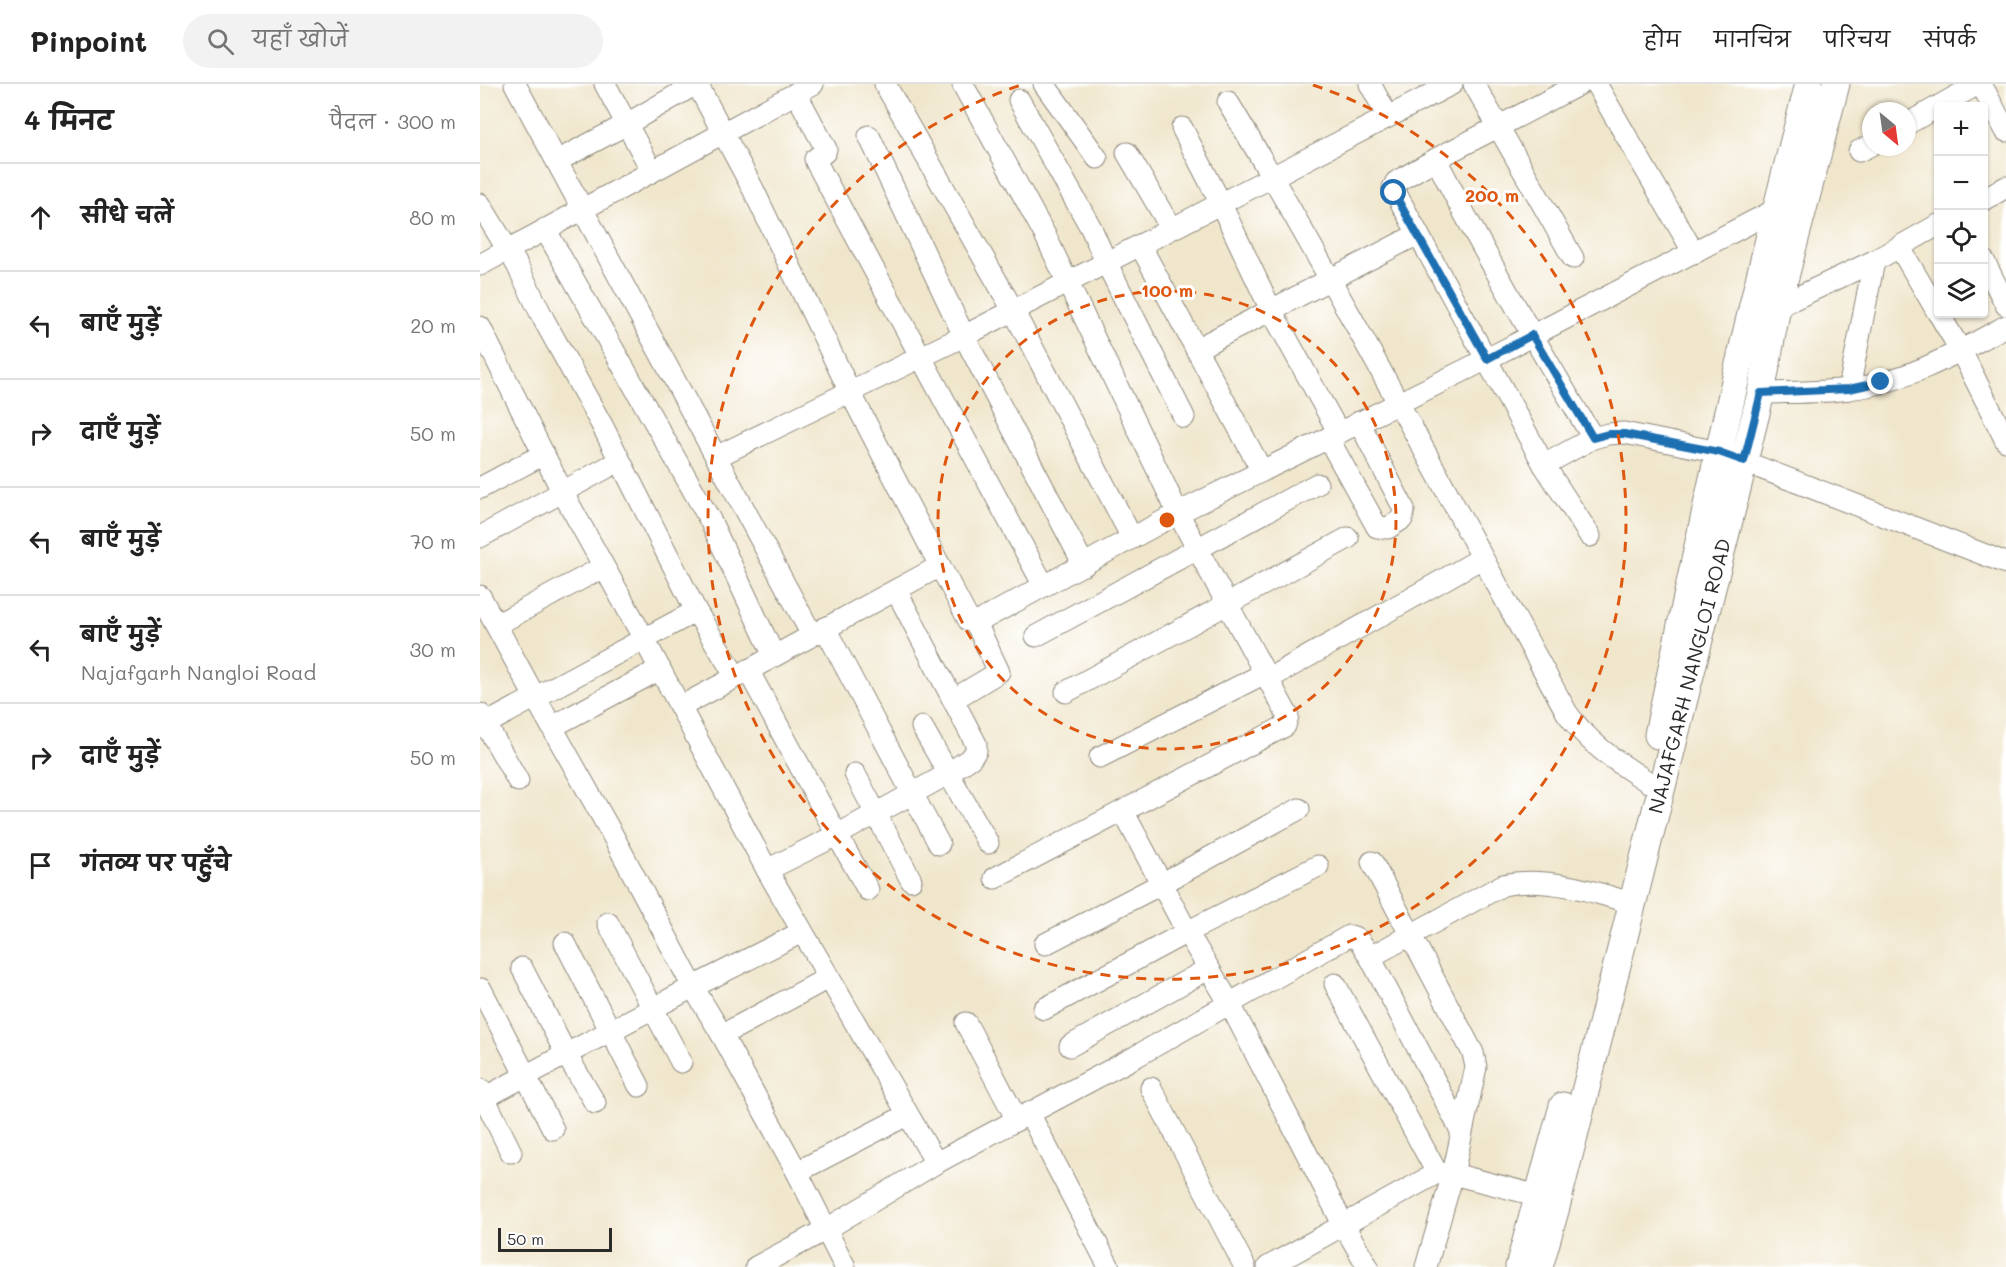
<!DOCTYPE html>
<html lang="hi">
<meta charset="utf-8">
<style>
body{margin:0;font-family:Mali,"Playpen Sans Deva",sans-serif;background:#f2f2f2;color:#222}
.controls{position:absolute;right:18px;top:18px;display:grid;overflow:hidden;border-radius:6px;box-shadow:0 2px 4px #0004}
.controls button{width:54px;height:54px;display:grid;place-items:center;padding:0;border:0;border-bottom:2px solid #e0e0e0;background:#fff;color:#222;font:30px sans-serif}
.compass{position:absolute;left:1382px;top:18px;width:54px;height:54px;border-radius:50%;background:#fff;box-shadow:0 2px 4px #0004;rotate:151deg}
.scale{position:absolute;left:18px;bottom:15px;width:114px;box-sizing:border-box;padding-left:6px;border:3px solid #2b2b2b;border-top:0;font-size:16px;line-height:21px;white-space:nowrap;color:#2b2b2b;-webkit-text-stroke:4px #fff;paint-order:stroke}
.stop{position:absolute;width:18px;height:18px;margin:-14px;border:4px solid #1f6fb2;border-radius:50%;background:#fff}
.stop.end{background:#1f6fb2;border-color:#fff;box-shadow:0 2px 6px #0008}
.list{margin:0;padding:0;list-style:none}
h2{display:flex;justify-content:space-between;align-items:center;height:78px;margin:0;padding:0 24px;font-size:26px}
h2 small{font-size:20px;font-weight:400;color:#767676}
.list li{display:grid;grid-template-columns:39px 1fr auto;gap:18px;align-items:center;box-sizing:border-box;height:108px;padding:0 24px;border-top:2px solid #e0e0e0}
.list b{display:block;font-size:22px;white-space:nowrap}
.list p{margin:0;font-size:20px;white-space:nowrap;color:#767676}
.list em{font-size:20px;font-style:normal;color:#767676}
.icon{flex:none;width:33px;height:33px;fill:none;stroke:currentColor;stroke-width:2;stroke-linecap:round;stroke-linejoin:round}
.map{position:relative;flex:none;width:1526px;height:1183px;overflow:hidden}
header{display:flex;align-items:center;gap:36px;box-sizing:border-box;height:84px;padding:0 30px;background:#fff;border-bottom:2px solid #e0e0e0}
header strong{font-size:28px}
nav{display:flex;gap:33px;margin-inline-start:auto;font-size:21px}
.search{width:420px;height:54px;background:#f2f2f2;display:flex;align-items:center;gap:15px;box-sizing:border-box;padding:0 21px;border-radius:33px;color:#767676;font-size:22px}
main{display:flex}
aside{flex:1;background:#fff}
.map>svg:first-child{display:block}
</style>
<header>
<strong>Pinpoint</strong>
<div class="search"><svg class="icon" aria-label="search" viewBox="0 0 24 24"><circle cx="10" cy="10" r="6"/><path d="M15 15l6 6"/></svg>यहाँ खोजें</div>
<nav><a>होम</a><a>मानचित्र</a><a>परिचय</a><a>संपर्क</a></nav>
</header>
<main>
<aside>
<h2>4 मिनट<small>पैदल · 300 m</small></h2>
<ul class="list">
<li><svg class="icon" aria-label="ahead" viewBox="0 0 24 24"><path d="M12 20V5M6 11l6-6 6 6"/></svg><div><b>सीधे चलें</b></div><em>80 m</em></li>
<li><svg class="icon" aria-label="left" viewBox="0 0 24 24"><path d="M17 20v-9H6M10 6l-5 5 5 5"/></svg><div><b>बाएँ मुड़ें</b></div><em>20 m</em></li>
<li><svg class="icon" aria-label="right" viewBox="0 0 24 24"><path d="M7 20v-9h11M14 6l5 5-5 5"/></svg><div><b>दाएँ मुड़ें</b></div><em>50 m</em></li>
<li><svg class="icon" aria-label="left" viewBox="0 0 24 24"><path d="M17 20v-9H6M10 6l-5 5 5 5"/></svg><div><b>बाएँ मुड़ें</b></div><em>70 m</em></li>
<li><svg class="icon" aria-label="left" viewBox="0 0 24 24"><path d="M17 20v-9H6M10 6l-5 5 5 5"/></svg><div><b>बाएँ मुड़ें</b><p>Najafgarh Nangloi Road</p></div><em>30 m</em></li>
<li><svg class="icon" aria-label="right" viewBox="0 0 24 24"><path d="M7 20v-9h11M14 6l5 5-5 5"/></svg><div><b>दाएँ मुड़ें</b></div><em>50 m</em></li>
<li><svg class="icon" aria-label="arrive" viewBox="0 0 24 24"><path d="M6 21V4h12l-3 4 3 4H6"/></svg><div><b>गंतव्य पर पहुँचे</b></div></li>
</ul>
</aside>
<div class="map">
<svg width="1526" height="1183" viewBox="0 0 1526 1183">
<rect width="100%" height="100%" fill="#fff"/>
<filter id="ink" filterUnits="userSpaceOnUse"><feTurbulence type="fractalNoise" baseFrequency=".0167" numOctaves="2"/><feDisplacementMap in="SourceGraphic" scale="12" xChannelSelector="R" yChannelSelector="G"/><feConvolveMatrix kernelMatrix="1 2 1 2 8 2 1 2 1" color-interpolation-filters="sRGB"/></filter>
<filter id="wash" filterUnits="userSpaceOnUse"><feTurbulence type="fractalNoise" baseFrequency=".008" numOctaves="4" result="noise"/><feDisplacementMap in="SourceGraphic" scale="24" xChannelSelector="R" yChannelSelector="G"/><feGaussianBlur stdDeviation="1.35" result="paint"/><feColorMatrix in="noise" values="0 0 0 0 0 0 0 0 0 0 0 0 0 0 0 0 0 1.4 0 .05"/><feComposite in="paint" operator="in"/></filter>
<g filter="url(#wash)">
<rect width="100%" height="100%" fill="#f0e6cc"/>
</g>
<g filter="url(#ink)">
<g fill="none" stroke-linecap="round" stroke-linejoin="round">
<g stroke="#8e887c" stroke-width="23">
<g id="minor">
<path d="M35,0l297,551"/>
<path d="M125,0l47,87"/>
<path d="M217,0l56,105 97,203 90,174"/>
<path d="M405,0l128,226 119,228"/>
<path d="M564,0l53,74"/>
<path d="M890,0l18,33"/>
<path d="M994,0l99,174"/>
<path d="M1100,0l-144,75 -40,23 -3,6 151,277 46,71"/>
<path d="M1116,0l98,169"/>
<path d="M1501,0l25,47"/>
<path d="M316,9l30,56 -1,3 -10,7 1,3 228,424"/>
<path d="M539,16l72,128 15,34 78,155"/>
<path d="M748,18c119,200 227,407 339,611 24,33 48,47 81,69"/>
<path d="M1427,40l71,-40"/>
<path d="M702,44l36,70 53,112 68,123"/>
<path d="M389,52l95,200 120,229"/>
<path d="M1379,67l12,-6"/>
<path d="M647,69l44,75"/>
<path d="M956,75c48,95 102,187 157,279l15,-4 16,-1 95,19 287,111"/>
<path d="M77,77l70,-37 69,-40"/>
<path d="M1504,116l22,-13"/>
<path d="M0,120l37,61 27,55 59,107 93,184"/>
<path d="M65,145l165,291 64,136"/>
<path d="M660,161l122,226"/>
<path d="M1420,164l38,65"/>
<path d="M1504,177l22,44"/>
<path d="M0,181l333,-181"/>
<path d="M1297,223l97,-46 64,-36"/>
<path d="M1459,230l22,37 45,90"/>
<path d="M0,243l83,166 81,146 123,231 70,-35 109,-60 25,-17 5,-7v-7l-80,-154"/>
<path d="M716,265l222,-115"/>
<path d="M1369,305l25,-128"/>
<path d="M1281,309c29,-1 59,0 87,-4 57,-6 109,-36 158,-63"/>
<path d="M848,354l49,89 11,1 14,-9 2,-10 -45,-87"/>
<path d="M236,373l248,-121 488,-252"/>
<path d="M1064,381l49,-27"/>
<path d="M0,404l64,-34"/>
<path d="M0,453l139,-76"/>
<path d="M0,512l55,101 77,137 81,153 29,48 75,137 48,95"/>
<path d="M16,541l107,-58"/>
<path d="M345,544l114,216"/>
<path d="M556,552l281,-152"/>
<path d="M268,586l89,165 31,55"/>
<path d="M788,595l214,-121"/>
<path d="M586,608l282,-154"/>
<path d="M474,615l45,-27 -23,-49"/>
<path d="M200,623l56,-30"/>
<path d="M0,630l38,67"/>
<path d="M0,643l216,-116 40,66 204,-111 29,55 7,2 202,-110 -133,-278 -82,-150"/>
<path d="M72,643l108,-58"/>
<path d="M442,643l66,116"/>
<path d="M620,673l165,-84"/>
<path d="M375,690l56,106"/>
<path d="M643,727l64,121 43,72 113,220 25,43"/>
<path d="M892,778l101,191 3,14 -23,107 -27,93"/>
<path d="M287,786l169,293"/>
<path d="M515,794l290,-152 3,-10 -110,-203 309,-154 288,-149"/>
<path d="M128,839l73,139"/>
<path d="M85,859l74,143"/>
<path d="M565,860l116,-60 138,-75"/>
<path d="M890,873l91,174"/>
<path d="M42,884l44,86 29,49"/>
<path d="M855,900l102,189"/>
<path d="M1,905l72,140"/>
<path d="M564,925l143,-77 131,-66"/>
<path d="M486,939l51,97"/>
<path d="M242,951l106,-57"/>
<path d="M590,962l138,-77"/>
<path d="M671,1004l94,179"/>
<path d="M0,1005l31,63"/>
<path d="M0,1016l213,-113 109,-55"/>
<path d="M549,1029l80,154"/>
<path d="M317,1088l110,-57"/>
<path d="M276,1183l69,-37 111,-67 199,-106 214,-121c11,0 15,13 21,21l133,-72c41,-9 91,6 130,19"/>
<path d="M788,1183l169,-94 16,1 86,22"/>
</g>
</g>
<g stroke="#8e887c" stroke-width="29">
<g id="major">
<path d="M1178,651c45,-218 93,-436 151,-651"/>
<path d="M1039,1183l44,-161"/>
<path id="s1" d="M1059,1183l17,-60 188,-746 17,-68 16,-86 59,-223"/>
</g>
</g>
<use href="#minor" stroke="#fff" stroke-width="21"/>
<use href="#major" stroke="#fff" stroke-width="27"/>
</g>
</g>
<g fill="none" stroke-linecap="round" stroke-linejoin="round" filter="url(#ink)">
<path stroke="#1f6fb2" stroke-width="8" d="M914,109l93,166 45,-24 61,103 15,-4h16l95,18 25,9 17,-68 88,-4 32,-7"/>
</g>
<g fill="none" stroke="#df570e" stroke-width="3" stroke-dasharray="10 8">
<circle cx="687" cy="436" r="229"/>
<path d="M833 1A459 459 0 1 1 541 1"/>
</g>
<g text-anchor="middle" stroke-width="6" stroke-linejoin="round" paint-order="stroke">
<g font-size="20" fill="#2b2b2b" stroke="#fff">
<text dy="7" stroke="none"><textPath href="#s1" startOffset="610">NAJAFGARH NANGLOI ROAD</textPath></text>
</g>
</g>
<circle cx="687" cy="436" r="9" fill="#df570e" stroke="#fff" stroke-width="3"/>
<g font-size="18" text-anchor="middle" font-weight="bold" fill="#df570e" stroke="#fff" stroke-width="6" stroke-linejoin="round" paint-order="stroke">
<text x="1012" y="118">200 m</text>
<text x="687" y="213">100 m</text>
</g>
</svg>
<div class="controls">
<button>+</button>
<button>−</button>
<button><svg class="icon" aria-label="locate" viewBox="0 0 24 24"><circle cx="12" cy="12" r="6"/><path d="M12 2v4M12 18v4M2 12h4M18 12h4"/></svg></button>
<button><svg class="icon" aria-label="layers" viewBox="0 0 24 24"><path d="M12 4l9 5-9 5-9-5zM3 14l9 5 9-5"/></svg></button>
</div>
<svg class="compass" viewBox="-18 -18 36 36"><path d="M0-13l5 13h-10z" fill="#e53935"/><path d="M0 13l5-13h-10z" fill="#767676"/></svg>
<div class="scale">50 m</div>
<div class="stop" style="left:914px;top:109px"></div>
<div class="stop end" style="left:1401px;top:298px"></div>
</div>
</main>
